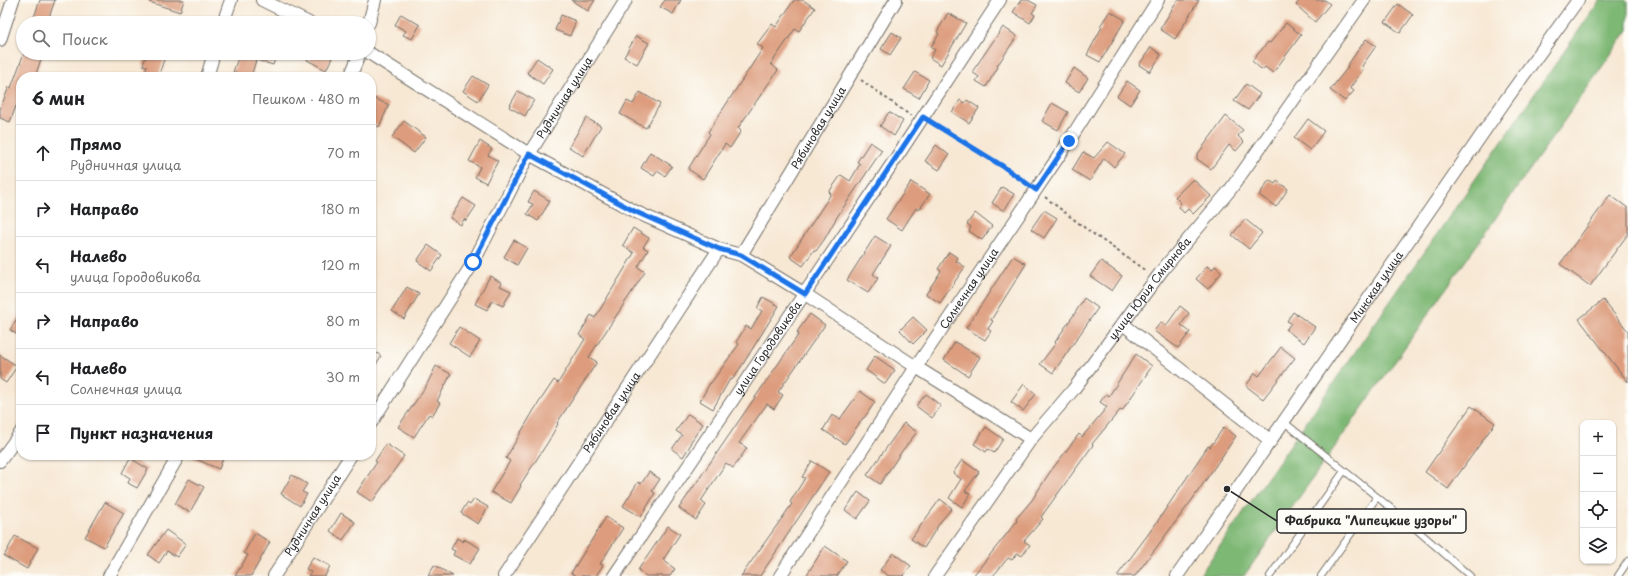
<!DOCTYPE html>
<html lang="ru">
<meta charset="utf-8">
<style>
body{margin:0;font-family:"Playpen Sans",sans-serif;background:#f6f6f6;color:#202124}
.controls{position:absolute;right:12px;bottom:12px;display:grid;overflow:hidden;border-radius:8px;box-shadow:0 1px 3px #0004}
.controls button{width:36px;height:36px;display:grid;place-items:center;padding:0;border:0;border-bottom:1px solid #e0e0e0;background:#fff;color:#202124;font:20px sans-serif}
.stop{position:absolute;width:12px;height:12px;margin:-9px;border:3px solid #1a73e8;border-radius:50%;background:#fff}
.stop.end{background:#1a73e8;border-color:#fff;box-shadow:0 1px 4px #0008}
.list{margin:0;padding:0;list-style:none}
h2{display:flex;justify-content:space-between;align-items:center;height:52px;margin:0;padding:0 16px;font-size:17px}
h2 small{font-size:13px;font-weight:400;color:#757577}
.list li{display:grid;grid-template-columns:26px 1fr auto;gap:12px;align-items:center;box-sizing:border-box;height:56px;padding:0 16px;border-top:1px solid #e0e0e0}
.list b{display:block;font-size:15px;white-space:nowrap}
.list p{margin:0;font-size:13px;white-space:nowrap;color:#757577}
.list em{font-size:13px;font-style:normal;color:#757577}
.icon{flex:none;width:22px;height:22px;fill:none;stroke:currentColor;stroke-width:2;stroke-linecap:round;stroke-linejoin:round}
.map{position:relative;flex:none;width:1628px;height:576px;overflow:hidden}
.search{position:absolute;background:#fff;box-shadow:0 1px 3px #0004;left:16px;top:16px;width:360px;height:44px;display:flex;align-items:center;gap:10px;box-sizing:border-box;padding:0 14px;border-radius:22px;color:#757577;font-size:15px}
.panel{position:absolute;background:#fff;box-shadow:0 1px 3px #0004;left:16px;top:72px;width:360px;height:388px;border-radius:16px}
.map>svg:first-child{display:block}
</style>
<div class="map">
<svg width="1628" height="576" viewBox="0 0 1628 576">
<rect width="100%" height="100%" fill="#fdfcf7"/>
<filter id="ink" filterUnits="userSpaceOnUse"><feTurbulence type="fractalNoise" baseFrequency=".025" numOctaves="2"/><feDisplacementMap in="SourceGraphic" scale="8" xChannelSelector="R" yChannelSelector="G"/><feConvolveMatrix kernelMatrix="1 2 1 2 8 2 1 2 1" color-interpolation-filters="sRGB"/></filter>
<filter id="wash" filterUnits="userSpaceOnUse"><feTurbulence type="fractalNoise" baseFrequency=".012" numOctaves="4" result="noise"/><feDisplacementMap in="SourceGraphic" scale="16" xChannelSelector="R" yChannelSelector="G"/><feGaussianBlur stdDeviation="0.9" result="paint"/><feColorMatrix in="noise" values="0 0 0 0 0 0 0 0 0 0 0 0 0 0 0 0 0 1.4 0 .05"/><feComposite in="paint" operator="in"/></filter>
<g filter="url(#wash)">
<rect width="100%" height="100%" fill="#f7e8d4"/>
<path fill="#7eb875" stroke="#547250" d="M1600,0h28v30l-384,546h-45z"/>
<g id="blocks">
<g fill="#dd9c7d">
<path d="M40,0h15l-8,23h-15z"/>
<path d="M150,0h34l-4,12 -31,-10z"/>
<path d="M571,0h24l-7,11z"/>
<path d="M665,0h16l-8,14 -13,-7z"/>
<path d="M794,0h9l12,8 -16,23 -4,-2 -24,35 7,6 -40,58 3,3 -11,17 -5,-4 -22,35 -15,-10 22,-35 -2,-2 55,-84 -6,-4 15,-20 4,3z"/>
<path d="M1021,0h7l9,5 -5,8 3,2 -5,8 -17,-11z"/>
<path d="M1178,0h21l-24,39 -15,-10z"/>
<path d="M1300,0h25l5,4 -15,18 -19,-17z"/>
<path d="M1398,4l15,11 -13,18 -15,-11z"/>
<path d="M1110,11l15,9 -25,42 -13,-7 15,-28 -2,-1z"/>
<path d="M948,13l18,10 -25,42 -11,-7 5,-8 -4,-3 8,-13 -2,-2z"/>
<path d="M401,14l19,11 -8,14 -9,-4 3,-4 -11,-6z"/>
<path d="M561,15l15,6 -6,15 -15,-6z"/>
<path d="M1286,23l15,12 -28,38 -8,-6 -3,3 -10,-9 16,-19 2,1z"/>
<path d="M1003,27l14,9 -20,30 1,1 -12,20 -10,-6 3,-4 -7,-5z"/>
<path d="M892,32l9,6 -11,17 -9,-6z"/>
<path d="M636,36l13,7 -12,21 -13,-7z"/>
<path d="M1366,39l10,7 -14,20 2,2 -14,20 4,3 -9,10 -15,-11 18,-23 -1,-1z"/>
<path d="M1151,47l10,8 -11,17 -11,-7z"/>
<path d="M24,53h19l-8,24h-14v31l-5,-2 -6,16 -10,-4v-9l9,-22 2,1z"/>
<path d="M147,53h19l-7,22 -14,-4 2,-5 -4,-1z"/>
<path d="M242,53h35l-4,12 -17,-5 -5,17 -18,-5 5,-14 4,1z"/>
<path d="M310,53h13l9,5 -6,12 -19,-10z"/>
<path d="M537,58l16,11 -10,15 -16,-11z"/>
<path d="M1074,68l14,10 -9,14 -14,-9z"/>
<path d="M915,72l14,8 -10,18 -15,-9z"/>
<path d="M473,76l15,9 -10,16 -15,-10z"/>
<path d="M1127,81l13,9 -10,15 -13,-9z"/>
<path d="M1246,84l14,10 -12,16 -14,-9z"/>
<path d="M518,91l16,9 -9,16 -16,-9z"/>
<path d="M640,92l20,12 -14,24 -26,-14 7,-13 6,3z"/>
<path d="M371,97l18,8 -10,22 -8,-4z"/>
<path d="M960,100l5,3 2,-3 12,8 -10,15 -17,-11z"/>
<path d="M1052,103l16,9 -10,18 -16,-9z"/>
<path d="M889,112l14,9 -9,15 -14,-10z"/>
<path d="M1226,116l17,14 -5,6 6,6 -8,9 -7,-6 -18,24 -14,-10v-4z"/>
<path d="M586,118l15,8 -18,30 -14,-9z"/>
<path d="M1308,119l16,12 -14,19 -16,-12z"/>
<path d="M404,121l22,16 -12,16 -22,-16z"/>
<path d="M480,141l12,8 -4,6 10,6 -12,22 -11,-6 5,-10 -11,-6z"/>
<path d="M870,142l12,8 -45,67 -13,23 -8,11 -2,-1 -11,16 -13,-9 41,-63 -2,-2 12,-17 9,6 10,-17 -3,-2z"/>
<path d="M1108,142l17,12 -11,13 -10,-9 -14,23 -18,-11 11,-18 11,6z"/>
<path d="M936,145l13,10 -10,15 -14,-9z"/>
<path d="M650,152l22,14 -7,10 -8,-5 -3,5 -13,-8z"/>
<path d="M1193,179l18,17 -18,18 -5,-5 -4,4 -6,-7 3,-3 -6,-6z"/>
<path d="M1269,180l6,4 2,-3 11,8 -12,18 -17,-12z"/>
<path d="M911,182l19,12 -11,16 -3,-2 -14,22 -16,-11z"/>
<path d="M1002,187l12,7 -10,17 -12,-8z"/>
<path d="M534,191l16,10 -12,20 -11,-7 6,-10 -5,-2z"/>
<path d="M1610,195l18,13v26l-38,52 -30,-22z"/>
<path d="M463,198l13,8 -10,15 -2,-2 -3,6 -11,-7z"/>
<path d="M1044,210l13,8 -13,20 -13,-9z"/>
<path d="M975,213l17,13 -10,14 -13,-9 2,-4 -4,-3z"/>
<path d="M1245,219l17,14 -13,16 -17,-14z"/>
<path d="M633,228l16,10 -6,9 5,3 -10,17 7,5 -56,85 8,5 -40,61 1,1 -10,18 -28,43 1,1 -10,17 -20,-11 19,-31 -4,-3 28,-48 20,-30 4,3 27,-44 -6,-4 12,-20 4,3 39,-65 -11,-8z"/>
<path d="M875,236l16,10 -18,28 5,4 -10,15 -21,-13z"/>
<path d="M514,240l13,8 -10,17 -13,-8z"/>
<path d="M428,245l14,10 -11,16 -14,-10z"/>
<path d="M949,252l9,6 -2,3 9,6 -25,36 -14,-9 15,-23 -3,-2z"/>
<path d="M1013,256l13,8 -35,56 2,1 -5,8 3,2 -6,9 -19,-12z"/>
<path d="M1101,261l21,15 -10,15 -22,-15z"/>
<path d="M1207,266l5,4 3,-4 7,6 -14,17 -12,-10z"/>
<path d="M490,276l12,7 -2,3 11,5 -8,15 -11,-5 -5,9 -12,-6z"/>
<path d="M407,287l12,7 -15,25 -12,-8z"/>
<path d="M763,297l16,9 -36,58 -11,16 -2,-1 -17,30 -13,-8 10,-18h1l28,-39 -3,-2 10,-16 5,3 11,-18 -5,-3z"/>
<path d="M1084,298l14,10 -45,65 -13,-9 16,-21 -1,-1 20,-29z"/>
<path d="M1603,300l25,31v51l-49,-63z"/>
<path d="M1180,306l9,7 -8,12 9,7 -12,16 -24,-17 7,-9 5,4z"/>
<path d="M21,312v25l-11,-7z"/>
<path d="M1293,312l22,15 -11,16 -18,-13 5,-7 -4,-2z"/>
<path d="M810,314l15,11 -47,67 5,3 -9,14 -7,-5 -28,39 8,5 -14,20 -7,-5 -25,38 5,4 -10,15 -17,-12 77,-112 43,-62 -2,-2z"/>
<path d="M913,317l14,13 -14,14 -13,-14z"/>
<path d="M459,327l21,14 -10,16 -21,-14z"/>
<path d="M955,342l25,15 -12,19 -24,-16z"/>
<path d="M1281,347l14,11 -32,41 -17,-13 9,-13 4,3z"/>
<path d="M371,349l10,7 -10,17z"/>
<path d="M1136,354l16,12 -30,45 -2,-1 -28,34 1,1 -52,72 2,2 -19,22 6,4 -8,11 -5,-3 -5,7 -4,-2 -15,18h-20l44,-55 -1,-2 16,-19 18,-28 29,-38 3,3 25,-30 -7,-5 6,-8 3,2z"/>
<path d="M0,355l17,11 -11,17 -6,-4z"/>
<path d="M875,356l20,14 -10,14 -19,-14z"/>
<path d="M436,366l15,8 -14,27 3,2 -8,13 -3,-2 -15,23 -16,-10 28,-41z"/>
<path d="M1024,384l12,10 -13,17 -12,-9z"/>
<path d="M860,391l15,11 -11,16h-1l-18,26 -22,-14 9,-15 8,4z"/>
<path d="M926,394l15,12 -9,12 -16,-12z"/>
<path d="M1471,406l24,17 -47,66 -23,-17z"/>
<path d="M688,414l15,10 -13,19 1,1 -8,13 -11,-8 10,-14 -6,-4z"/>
<path d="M904,423l13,9 -15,19 -22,33 -13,-9z"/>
<path d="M986,427l17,12 -9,14 -6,-4 -2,3 -12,-8z"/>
<path d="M1224,427l12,9 -44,64 -57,76h-18l38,-51 53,-79 2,1z"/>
<path d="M386,444l18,12 -32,46 -15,-10 20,-30 -2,-1z"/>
<path d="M186,455h38l-5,14z"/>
<path d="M130,458l18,11 -11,19 -9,-5 2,-5 -8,-5z"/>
<path d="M962,460l17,12 -14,19 5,3 -8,13 -13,-9 12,-19 -8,-6z"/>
<path d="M812,461l17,11 -69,104h-19l51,-72 -2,-2 15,-24 -3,-1z"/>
<path d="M649,472l11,7 -8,12 3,2 -14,24 -18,-11 15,-24 3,2z"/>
<path d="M292,475l15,9 -5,8 5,2 -7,12 -19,-12z"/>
<path d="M189,479l15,8 -14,25 -15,-8z"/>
<path d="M858,492l12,9 -13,18 -12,-9z"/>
<path d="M474,499l14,8 -10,17 -17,-11 6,-10 3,2z"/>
<path d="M940,499l12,9 -11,13 -17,27 -13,-9z"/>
<path d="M105,502l19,11 -20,34 -19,-10z"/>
<path d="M341,513l14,9 -12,18 -13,-9z"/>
<path d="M606,517l17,11 -23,36 3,1 -7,11h-20l-5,-3z"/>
<path d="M668,526l12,8 -17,26 12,9 -5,7h-24l-8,-6z"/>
<path d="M166,530l20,14 -9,13 -10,-6 -8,12 -11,-8z"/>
<path d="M255,533l15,9 -19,34h-16l13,-21 -4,-2z"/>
<path d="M15,536l23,12 -11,21 -23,-13z"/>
<path d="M457,538l6,4 1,-3 16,9 -10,16 -17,-9 2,-4 -4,-2z"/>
<path d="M825,546l22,15 -10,15h-31z"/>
<path d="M893,553l18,13 -8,10h-14l-9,-6z"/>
<path d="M313,557l17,9 -5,10h-17l3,-4 -5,-3z"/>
<path d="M434,565l19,11h-25z"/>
</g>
</g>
</g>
<g filter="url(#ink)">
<use href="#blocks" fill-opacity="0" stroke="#726d66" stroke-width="1"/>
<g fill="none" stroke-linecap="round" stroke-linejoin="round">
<g stroke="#726d66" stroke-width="8">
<g id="service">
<path d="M1284,422l118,95 68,59"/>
<path d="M1270,576l74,-105"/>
<path d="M1321,576l56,-79"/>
<path d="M1618,576l10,-15"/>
</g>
</g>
<g stroke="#726d66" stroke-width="14">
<g id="minor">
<path d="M262,0l47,23"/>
<path d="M223,23l8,-23"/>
<path d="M369,23l6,-23"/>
<path d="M0,40l13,-40"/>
<path d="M369,53l160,101 107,58 83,37 22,6 64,39 111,73 115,72"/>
<path d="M207,77l7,-24"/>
<path d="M350,77l10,-24"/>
<path id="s1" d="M741,255l155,-255"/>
<path d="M1123,324l148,117"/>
<path id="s2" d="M371,423l102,-160 56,-109 97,-154"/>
<path d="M0,461l21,-29"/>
<path d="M109,576l70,-121"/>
<path id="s3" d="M274,576l77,-121"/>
<path id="s4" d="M504,576l215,-327"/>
<path id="s5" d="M614,576l282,-418 104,-158"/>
<path id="s6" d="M780,576l136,-209 153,-226 89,-141"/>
<path id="s7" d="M935,576l96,-137 42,-49 91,-122 66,-78 134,-190"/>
<path id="s8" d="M1177,576l328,-475 73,-101"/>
</g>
</g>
<g stroke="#726d66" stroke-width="2" stroke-dasharray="3 3" stroke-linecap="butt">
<path d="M861,80l50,36"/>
<path d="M933,124l71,43 23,16"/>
<path d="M1045,197l40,31 61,43"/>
</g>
<use href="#service" stroke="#fff" stroke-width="6"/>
<use href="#minor" stroke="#fff" stroke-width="12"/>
</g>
</g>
<g fill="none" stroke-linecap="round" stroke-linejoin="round" filter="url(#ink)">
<path stroke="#1a73e8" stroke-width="5" d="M473,262l56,-108 107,58 83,37 22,6 64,39 118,-177 81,50 32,23 33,-49"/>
</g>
<g text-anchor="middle" stroke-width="4" stroke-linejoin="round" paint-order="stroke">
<g font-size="11" fill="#2b2b2b" stroke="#fdfcf7">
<text dy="4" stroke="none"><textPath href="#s2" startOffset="379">Рудничная улица</textPath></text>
<text dy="4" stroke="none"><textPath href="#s1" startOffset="149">Рябиновая улица</textPath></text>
<text dy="4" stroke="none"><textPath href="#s6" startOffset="344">Солнечная улица</textPath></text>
<text dy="4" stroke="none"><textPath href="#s8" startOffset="351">Минская улица</textPath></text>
<text dy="4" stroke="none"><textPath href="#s7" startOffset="359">улица Юрия Смирнова</textPath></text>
<text dy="4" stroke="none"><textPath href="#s5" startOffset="275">улица Городовикова</textPath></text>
<text dy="4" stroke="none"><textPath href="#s4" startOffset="196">Рябиновая улица</textPath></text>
<text dy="4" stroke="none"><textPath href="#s3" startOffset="72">Рудничная улица</textPath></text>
</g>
</g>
<path fill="none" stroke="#2b2b2b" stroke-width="1.5" d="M1227 489L1277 521"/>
<circle fill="#2b2b2b" stroke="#fdfcf7" stroke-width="1.5" cx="1227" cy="489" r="4"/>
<rect fill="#fdfcf7" stroke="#2b2b2b" stroke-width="1.5" x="1277" y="509" width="189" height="24" rx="4"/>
<g font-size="12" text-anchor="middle" font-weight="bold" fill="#2b2b2b">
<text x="1371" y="525">Фабрика "Липецкие узоры"</text>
</g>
</svg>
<div class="controls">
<button>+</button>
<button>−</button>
<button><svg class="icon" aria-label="locate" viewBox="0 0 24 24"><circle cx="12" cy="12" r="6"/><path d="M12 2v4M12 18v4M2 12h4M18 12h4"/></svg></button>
<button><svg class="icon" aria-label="layers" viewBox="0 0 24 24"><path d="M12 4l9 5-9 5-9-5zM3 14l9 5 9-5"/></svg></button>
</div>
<div class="stop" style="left:473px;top:262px"></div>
<div class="stop end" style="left:1069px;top:141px"></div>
<div class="search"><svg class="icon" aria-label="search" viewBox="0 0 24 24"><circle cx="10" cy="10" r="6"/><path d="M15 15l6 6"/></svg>Поиск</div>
<section class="panel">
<h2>6 мин<small>Пешком · 480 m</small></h2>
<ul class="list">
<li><svg class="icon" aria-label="ahead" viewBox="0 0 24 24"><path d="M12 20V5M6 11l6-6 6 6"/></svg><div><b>Прямо</b><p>Рудничная улица</p></div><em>70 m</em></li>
<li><svg class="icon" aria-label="right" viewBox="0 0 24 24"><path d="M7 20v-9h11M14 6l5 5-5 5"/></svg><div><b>Направо</b></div><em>180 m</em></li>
<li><svg class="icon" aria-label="left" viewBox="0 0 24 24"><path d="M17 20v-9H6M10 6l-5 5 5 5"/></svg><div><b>Налево</b><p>улица Городовикова</p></div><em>120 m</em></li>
<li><svg class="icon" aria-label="right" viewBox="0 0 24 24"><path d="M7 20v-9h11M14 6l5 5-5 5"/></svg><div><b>Направо</b></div><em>80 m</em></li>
<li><svg class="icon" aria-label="left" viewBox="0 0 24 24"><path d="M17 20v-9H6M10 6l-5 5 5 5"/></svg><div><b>Налево</b><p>Солнечная улица</p></div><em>30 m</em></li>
<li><svg class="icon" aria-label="arrive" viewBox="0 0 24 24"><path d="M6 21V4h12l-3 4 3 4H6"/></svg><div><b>Пункт назначения</b></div></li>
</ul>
</section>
</div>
